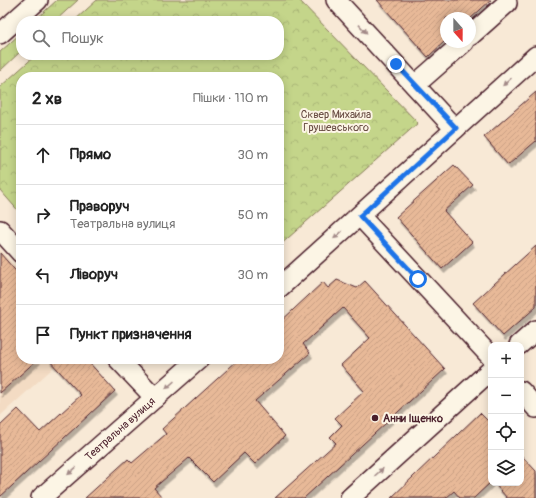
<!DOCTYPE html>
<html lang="uk">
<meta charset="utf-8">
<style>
body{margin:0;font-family:Pangolin,sans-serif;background:#f6f6f6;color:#222}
.controls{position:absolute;right:12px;bottom:12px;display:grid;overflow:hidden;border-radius:8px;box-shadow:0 2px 10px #0003}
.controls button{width:36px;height:36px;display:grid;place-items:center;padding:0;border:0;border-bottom:1px solid #e0e0e0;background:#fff;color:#222;font:20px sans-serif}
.compass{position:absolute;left:440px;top:12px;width:36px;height:36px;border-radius:50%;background:#fff;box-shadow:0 2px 10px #0003;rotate:159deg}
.stop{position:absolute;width:12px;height:12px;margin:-9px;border:3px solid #1a73e8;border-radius:50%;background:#fff}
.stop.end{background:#1a73e8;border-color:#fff;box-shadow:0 1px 4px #0008}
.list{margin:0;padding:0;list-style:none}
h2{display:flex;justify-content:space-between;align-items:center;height:52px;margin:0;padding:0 16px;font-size:17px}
h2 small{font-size:13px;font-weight:400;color:#767676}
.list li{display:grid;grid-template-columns:26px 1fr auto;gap:12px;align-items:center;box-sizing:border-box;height:60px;padding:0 16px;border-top:1px solid #e0e0e0}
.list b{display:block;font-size:15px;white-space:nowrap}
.list p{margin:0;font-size:13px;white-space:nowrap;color:#767676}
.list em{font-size:13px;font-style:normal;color:#767676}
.icon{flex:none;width:22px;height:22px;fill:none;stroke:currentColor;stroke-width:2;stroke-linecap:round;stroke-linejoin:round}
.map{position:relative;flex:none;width:536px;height:498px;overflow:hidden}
.search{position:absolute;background:#fff;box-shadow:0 2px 10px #0003;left:16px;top:16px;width:268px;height:44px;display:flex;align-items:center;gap:10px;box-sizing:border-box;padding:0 14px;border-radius:16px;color:#767676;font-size:15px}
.panel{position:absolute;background:#fff;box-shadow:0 2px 10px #0003;left:16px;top:72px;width:268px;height:292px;border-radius:16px}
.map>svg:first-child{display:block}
</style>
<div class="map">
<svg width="536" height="498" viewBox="0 0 536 498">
<defs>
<pattern id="grass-tufts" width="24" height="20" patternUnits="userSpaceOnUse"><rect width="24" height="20" fill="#c4d58a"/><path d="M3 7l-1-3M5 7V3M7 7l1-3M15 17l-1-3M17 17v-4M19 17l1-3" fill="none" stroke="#aab677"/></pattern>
<pattern id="park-crowns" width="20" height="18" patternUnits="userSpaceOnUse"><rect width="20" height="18" fill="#c4d58a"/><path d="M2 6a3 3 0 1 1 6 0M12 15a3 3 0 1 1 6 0" fill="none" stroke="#aab677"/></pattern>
<pattern id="building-hatch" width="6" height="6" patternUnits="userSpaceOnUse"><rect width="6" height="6" fill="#e8b998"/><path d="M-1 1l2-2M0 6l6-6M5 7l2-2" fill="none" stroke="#c89f83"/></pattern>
<filter id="shadow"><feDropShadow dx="2.5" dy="4.5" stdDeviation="0" flood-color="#0004"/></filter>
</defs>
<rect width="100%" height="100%" fill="#f8e9d6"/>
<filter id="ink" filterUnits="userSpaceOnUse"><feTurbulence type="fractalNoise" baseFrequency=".025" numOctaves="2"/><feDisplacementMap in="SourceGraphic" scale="8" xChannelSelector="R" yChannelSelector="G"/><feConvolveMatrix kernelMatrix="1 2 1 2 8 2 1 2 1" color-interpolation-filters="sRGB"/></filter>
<g filter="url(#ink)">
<path fill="#f3dbc3" d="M0,250l21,23v86h42l-63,57z"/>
<g fill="url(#grass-tufts)" stroke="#877a5a">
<path d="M57,0h21l-23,21h-21z"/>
<path d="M21,33v18l-21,20v-19z"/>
</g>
<path fill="url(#park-crowns)" stroke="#877a5a" d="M97,0h202l119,123 -139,123v-169h-258v137l-21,-24v-103l36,-32h243v-34h-205z"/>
<g fill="url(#building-hatch)" stroke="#4a1f2b" filter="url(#shadow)">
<path d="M377,0h114l-21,19 -24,-1v22l-18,17z"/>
<path d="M536,92v49l-28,24 -24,-28z"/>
<path d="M454,165l19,20 -29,26 28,31 -30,27 -46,-52z"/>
<path d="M536,246v61l-33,29 -30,-33z"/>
<path d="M0,253l21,24v82h17l-38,34z"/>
<path d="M337,280l20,8 8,-7 80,88 -141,129h-29l61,-55 -6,-6 12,-12 -7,-7 29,-27 -23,-26 29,-27 -27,-30 -40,36 7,9 -55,48 30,35 -30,28 -11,-11 -31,29 -24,-24 -35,30 9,10h-78l43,-39 4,4 34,-29 -4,-5 77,-70h40v-36l44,-41 5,6z"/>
<path d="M48,359h38l29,32 -115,106v-71l18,-17 22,23 41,-37z"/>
<path d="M480,413l11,11v58l-17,16h-14l-6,-7 -8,7h-55z"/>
<path d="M521,455l15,16v27h-29l-13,-15h27z"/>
</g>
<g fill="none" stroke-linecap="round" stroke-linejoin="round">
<g stroke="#4a1f2b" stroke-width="22">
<g id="minor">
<path d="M336,0l119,129"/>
<path d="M0,34l38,-34"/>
<path d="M470,36l37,-33"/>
<path d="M415,85l49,-43"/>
<path d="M360,216l131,141"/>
<path d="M0,230l21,23"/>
<path d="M279,288l257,-232"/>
<path d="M519,345l17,-15"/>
<path d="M118,359l37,39"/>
<path d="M521,391l15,17"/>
<path id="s1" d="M41,498l158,-139"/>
<path d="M350,498l141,-128"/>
</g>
</g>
<use href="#minor" stroke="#fcf5e5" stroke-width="19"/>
</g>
<defs><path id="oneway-solid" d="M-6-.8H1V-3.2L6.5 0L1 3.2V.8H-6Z"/></defs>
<g fill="#a38a88">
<use href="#oneway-solid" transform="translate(363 29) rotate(47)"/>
<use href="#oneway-solid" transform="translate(507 82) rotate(138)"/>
<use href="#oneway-solid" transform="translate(338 235) rotate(138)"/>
<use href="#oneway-solid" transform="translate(170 385) rotate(138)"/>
<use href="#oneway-solid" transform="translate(72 471) rotate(139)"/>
<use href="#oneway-solid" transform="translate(379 472) rotate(-42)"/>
</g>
</g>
<g fill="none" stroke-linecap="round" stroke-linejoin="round" filter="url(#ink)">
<path stroke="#1a73e8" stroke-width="5" d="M396,64l60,64 -96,88 58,63"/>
</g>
<circle fill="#4a1f2b" stroke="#fcf5e5" stroke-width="1.5" cx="375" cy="418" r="4"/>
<g text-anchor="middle" stroke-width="4" stroke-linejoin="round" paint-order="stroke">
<g font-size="11" fill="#684c43" stroke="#fcf5e5">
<text x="336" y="118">Сквер Михайла<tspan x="336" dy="13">Грушевського</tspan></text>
</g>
<g font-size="11" font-weight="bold" fill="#4a1f2b" stroke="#fcf5e5" text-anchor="start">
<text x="383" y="422">Анни Іщенко</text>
</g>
<g font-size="11" fill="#4a1f2b" stroke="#fcf5e5">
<text dy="4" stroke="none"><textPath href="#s1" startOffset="105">Театральна вулиця</textPath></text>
</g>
</g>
</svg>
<div class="controls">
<button>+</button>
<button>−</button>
<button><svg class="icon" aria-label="locate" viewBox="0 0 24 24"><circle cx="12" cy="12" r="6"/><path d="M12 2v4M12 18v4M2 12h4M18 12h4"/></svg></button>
<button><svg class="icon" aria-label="layers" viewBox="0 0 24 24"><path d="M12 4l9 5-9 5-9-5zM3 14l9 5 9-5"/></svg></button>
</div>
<svg class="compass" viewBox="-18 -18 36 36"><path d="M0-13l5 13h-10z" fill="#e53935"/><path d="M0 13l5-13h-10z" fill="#767676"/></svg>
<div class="stop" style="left:418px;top:279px"></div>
<div class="stop end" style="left:396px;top:64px"></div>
<div class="search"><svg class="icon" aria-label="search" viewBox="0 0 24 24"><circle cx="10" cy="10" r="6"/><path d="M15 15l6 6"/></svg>Пошук</div>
<section class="panel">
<h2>2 хв<small>Пішки · 110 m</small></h2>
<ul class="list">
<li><svg class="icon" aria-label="ahead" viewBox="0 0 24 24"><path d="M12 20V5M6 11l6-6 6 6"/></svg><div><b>Прямо</b></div><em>30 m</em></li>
<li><svg class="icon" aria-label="right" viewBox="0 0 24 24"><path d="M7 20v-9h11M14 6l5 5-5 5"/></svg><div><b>Праворуч</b><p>Театральна вулиця</p></div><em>50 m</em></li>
<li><svg class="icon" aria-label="left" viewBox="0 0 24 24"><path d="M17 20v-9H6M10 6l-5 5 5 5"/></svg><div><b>Ліворуч</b></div><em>30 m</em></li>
<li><svg class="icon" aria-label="arrive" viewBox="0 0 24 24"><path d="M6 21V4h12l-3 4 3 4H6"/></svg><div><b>Пункт призначення</b></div></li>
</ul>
</section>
</div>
